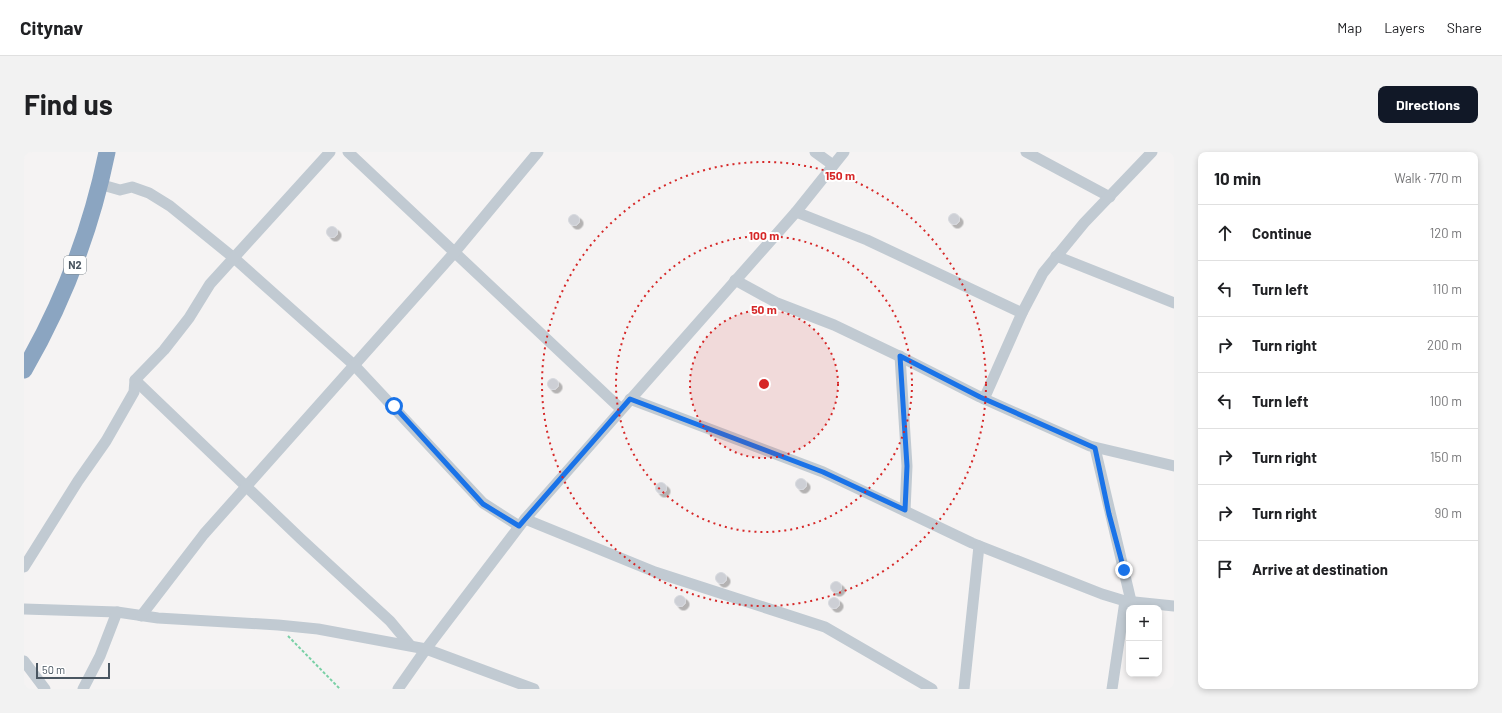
<!DOCTYPE html>
<meta charset="utf-8">
<style>
body{margin:0;font-family:Barlow,sans-serif;background:#f2f2f2;color:#202124}
.controls{position:absolute;right:12px;bottom:12px;display:grid;overflow:hidden;border-radius:8px;box-shadow:0 2px 6px #0003}
.controls button{width:36px;height:36px;display:grid;place-items:center;padding:0;border:0;border-bottom:1px solid #e0e0e0;background:#fff;color:#202124;font:20px sans-serif}
.scale{position:absolute;left:12px;bottom:10px;width:74px;box-sizing:border-box;padding-left:4px;border:2px solid #4a5661;border-top:0;font-size:11px;line-height:14px;white-space:nowrap;color:#4a5661;-webkit-text-stroke:3px #fff;paint-order:stroke}
.stop{position:absolute;width:12px;height:12px;margin:-9px;border:3px solid #1a73e8;border-radius:50%;background:#fff}
.stop.end{background:#1a73e8;border-color:#fff;box-shadow:0 1px 4px #0008}
.list{margin:0;padding:0;list-style:none}
h2{display:flex;justify-content:space-between;align-items:center;height:52px;margin:0;padding:0 16px;font-size:17px}
h2 small{font-size:13px;font-weight:400;color:#757577}
.list li{display:grid;grid-template-columns:26px 1fr auto;gap:12px;align-items:center;box-sizing:border-box;height:56px;padding:0 16px;border-top:1px solid #e0e0e0}
.list b{display:block;font-size:15px;white-space:nowrap}
.list em{font-size:13px;font-style:normal;color:#757577}
.icon{flex:none;width:22px;height:22px;fill:none;stroke:currentColor;stroke-width:2;stroke-linecap:round;stroke-linejoin:round}
.map{position:relative;flex:none;width:1150px;height:537px;overflow:hidden;border-radius:8px}
header{display:flex;align-items:center;gap:24px;box-sizing:border-box;height:56px;padding:0 20px;background:#fff;border-bottom:1px solid #e0e0e0}
header strong{font-size:19px}
nav{display:flex;gap:22px;margin-inline-start:auto;font-size:14px}
.intro{display:flex;align-items:center;justify-content:space-between;box-sizing:border-box;height:96px;padding:0 24px}
h1{margin:0;font-size:28px}
.button{padding:10px 18px;border-radius:8px;background:#111827;color:#fff;font-size:14px;font-weight:700}
main{display:flex;gap:24px;padding:0 24px}
aside{flex:1;background:#fff;border-radius:8px;box-shadow:0 2px 6px #0003}
.map>svg:first-child{display:block}
</style>
<header>
<strong>Citynav</strong>
<nav><a>Map</a><a>Layers</a><a>Share</a></nav>
</header>
<div class="intro"><h1>Find us</h1><a class="button">Directions</a></div>
<main>
<div class="map">
<svg width="1150" height="537" viewBox="0 0 1150 537">
<defs>
<filter id="shadow"><feDropShadow dx="3.5" dy="3.5" stdDeviation="0" flood-color="#0004"/></filter>
</defs>
<rect width="100%" height="100%" fill="#f5f3f3"/>
<g fill="#cdcfd5" stroke="#d7d9de" filter="url(#shadow)">
<circle cx="930" cy="67" r="5.5"/>
<circle cx="550" cy="68" r="5.5"/>
<circle cx="308" cy="80" r="5.5"/>
<circle cx="529" cy="232" r="5.5"/>
<circle cx="777" cy="332" r="5.5"/>
<circle cx="637" cy="336" r="5.5"/>
<circle cx="697" cy="426" r="5.5"/>
<circle cx="812" cy="435" r="5.5"/>
<circle cx="656" cy="449" r="5.5"/>
<circle cx="810" cy="451" r="5.5"/>
</g>
<g fill="none" stroke-linecap="round" stroke-linejoin="round">
<path stroke="#7ad0a6" stroke-width="2" stroke-dasharray="3 2" stroke-linecap="butt" d="M264,484l52,53"/>
<g stroke="#c1cad2" stroke-width="11">
<path d="M324,0l273,257"/>
<path d="M791,0l18,13"/>
<path d="M1002,0l84,45"/>
<path d="M75,32l21,6 12,-3 17,6 21,13 64,52 120,107 129,138 36,23"/>
<path d="M772,60l71,28 155,73"/>
<path d="M1032,104l118,47"/>
<path d="M711,128l42,23 57,22 69,33 77,39 110,49 84,20"/>
<path d="M876,204l7,110 -2,45"/>
<path d="M111,228l166,159 89,82 20,24"/>
<path d="M606,247l193,73 149,71 130,51 23,7 49,5"/>
<path d="M960,247l38,-86 21,-40 41,-50 68,-71"/>
<path d="M1071,296l36,153"/>
<path d="M501,367l130,53 170,55 107,62"/>
<path d="M0,415l54,-86 28,-40 28,-49 1,-12 29,-30 25,-32 21,-34 120,-132"/>
<path d="M0,457l93,3 41,6 120,7 40,4 108,20 108,40"/>
<path d="M117,464l63,-82 250,-281 84,-101"/>
<path d="M0,509l21,28"/>
<path d="M59,537l17,-33 17,-44"/>
<path d="M374,537l28,-40 99,-130 271,-307 48,-60"/>
<path d="M940,537l15,-143"/>
<path d="M1088,537l13,-88"/>
</g>
<path stroke="#8ba5c1" stroke-width="17" d="M0,218c40,-69 67,-140 83,-218"/>
</g>
<g fill="none" stroke-linecap="round" stroke-linejoin="round">
<path stroke="#1a73e8" stroke-width="5" d="M370,254l89,98 36,22 111,-127 193,73 82,38 2,-44 -7,-110 80,41 115,51 14,66 15,56"/>
</g>
<circle cx="740" cy="232" r="74" fill="#d62828" fill-opacity=".12"/>
<g fill="none" stroke="#d62828" stroke-width="2" stroke-dasharray="2 4">
<circle cx="740" cy="232" r="74"/>
<circle cx="740" cy="232" r="148"/>
<circle cx="740" cy="232" r="222"/>
</g>
<g text-anchor="middle" stroke-width="4" stroke-linejoin="round" paint-order="stroke">
<rect fill="#fff" stroke="#808990" stroke-width="1" x="40" y="104" width="22" height="18" rx="3"/>
<g font-size="11" font-weight="bold" fill="#4a5661">
<text x="51" y="117">N2</text>
</g>
</g>
<circle cx="740" cy="232" r="6" fill="#d62828" stroke="#fff" stroke-width="2"/>
<g font-size="12" text-anchor="middle" font-weight="bold" fill="#d62828" stroke="#fff" stroke-width="4" stroke-linejoin="round" paint-order="stroke">
<text x="816" y="28">150 m</text>
<text x="740" y="88">100 m</text>
<text x="740" y="162">50 m</text>
</g>
</svg>
<div class="controls">
<button>+</button>
<button>−</button>
</div>
<div class="scale">50 m</div>
<div class="stop" style="left:370px;top:254px"></div>
<div class="stop end" style="left:1100px;top:418px"></div>
</div>
<aside>
<h2>10 min<small>Walk · 770 m</small></h2>
<ul class="list">
<li><svg class="icon" aria-label="ahead" viewBox="0 0 24 24"><path d="M12 20V5M6 11l6-6 6 6"/></svg><div><b>Continue</b></div><em>120 m</em></li>
<li><svg class="icon" aria-label="left" viewBox="0 0 24 24"><path d="M17 20v-9H6M10 6l-5 5 5 5"/></svg><div><b>Turn left</b></div><em>110 m</em></li>
<li><svg class="icon" aria-label="right" viewBox="0 0 24 24"><path d="M7 20v-9h11M14 6l5 5-5 5"/></svg><div><b>Turn right</b></div><em>200 m</em></li>
<li><svg class="icon" aria-label="left" viewBox="0 0 24 24"><path d="M17 20v-9H6M10 6l-5 5 5 5"/></svg><div><b>Turn left</b></div><em>100 m</em></li>
<li><svg class="icon" aria-label="right" viewBox="0 0 24 24"><path d="M7 20v-9h11M14 6l5 5-5 5"/></svg><div><b>Turn right</b></div><em>150 m</em></li>
<li><svg class="icon" aria-label="right" viewBox="0 0 24 24"><path d="M7 20v-9h11M14 6l5 5-5 5"/></svg><div><b>Turn right</b></div><em>90 m</em></li>
<li><svg class="icon" aria-label="arrive" viewBox="0 0 24 24"><path d="M6 21V4h12l-3 4 3 4H6"/></svg><div><b>Arrive at destination</b></div></li>
</ul>
</aside>
</main>
